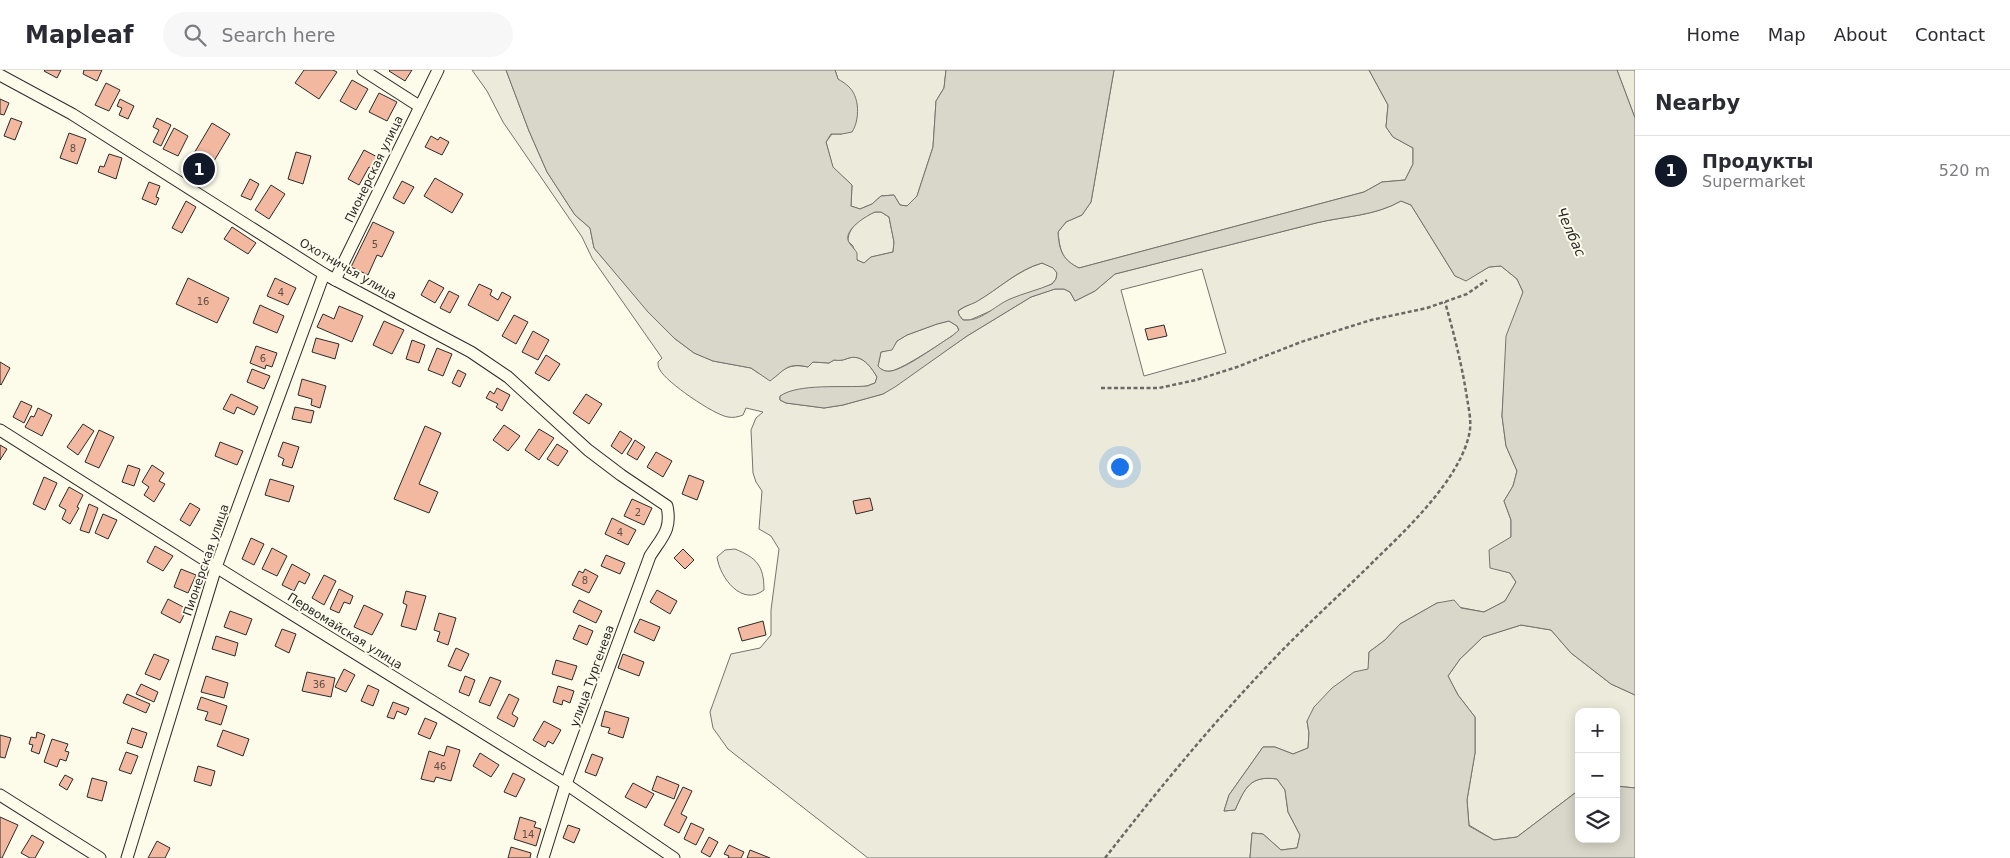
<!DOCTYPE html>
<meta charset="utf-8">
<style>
body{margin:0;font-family:"DejaVu Sans",sans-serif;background:#f7f7f7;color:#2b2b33}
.controls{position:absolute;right:15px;bottom:15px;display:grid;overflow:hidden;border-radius:10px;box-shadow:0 2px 12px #0003}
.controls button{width:45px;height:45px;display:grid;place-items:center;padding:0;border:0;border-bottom:1px solid #e1e1e2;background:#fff;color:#2b2b33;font:25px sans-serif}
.you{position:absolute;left:1119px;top:396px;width:18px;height:18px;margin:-12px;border:4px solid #fff;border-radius:50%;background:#1a73e8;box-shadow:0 0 0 8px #1a73e833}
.badge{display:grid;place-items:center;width:32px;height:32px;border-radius:50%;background:#111827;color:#fff;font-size:16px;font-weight:700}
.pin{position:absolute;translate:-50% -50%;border:2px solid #fff;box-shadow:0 1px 5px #0006}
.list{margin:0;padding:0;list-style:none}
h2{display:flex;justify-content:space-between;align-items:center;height:65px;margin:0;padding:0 20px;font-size:21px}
h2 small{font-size:16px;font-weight:400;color:#7c7c81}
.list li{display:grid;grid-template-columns:32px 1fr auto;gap:15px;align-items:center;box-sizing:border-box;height:70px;padding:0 20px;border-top:1px solid #e1e1e2}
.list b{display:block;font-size:19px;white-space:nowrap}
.list p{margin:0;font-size:16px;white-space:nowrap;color:#7c7c81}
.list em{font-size:16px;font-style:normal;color:#7c7c81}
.icon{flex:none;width:28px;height:28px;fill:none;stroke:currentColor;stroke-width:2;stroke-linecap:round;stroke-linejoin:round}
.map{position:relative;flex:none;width:1635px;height:788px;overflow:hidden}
header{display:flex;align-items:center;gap:30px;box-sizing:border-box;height:70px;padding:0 25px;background:#fff;border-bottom:1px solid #e1e1e2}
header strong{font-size:24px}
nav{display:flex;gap:28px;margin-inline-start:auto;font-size:18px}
.search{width:350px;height:45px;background:#f7f7f7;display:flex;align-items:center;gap:12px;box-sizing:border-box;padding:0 18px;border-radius:28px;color:#7c7c81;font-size:19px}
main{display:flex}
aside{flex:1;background:#fff}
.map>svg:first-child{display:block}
</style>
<header>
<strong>Mapleaf</strong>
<div class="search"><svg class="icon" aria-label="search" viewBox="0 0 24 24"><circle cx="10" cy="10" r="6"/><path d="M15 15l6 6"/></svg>Search here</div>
<nav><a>Home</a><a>Map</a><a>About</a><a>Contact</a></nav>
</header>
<main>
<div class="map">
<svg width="1635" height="788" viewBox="0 0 1635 788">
<rect width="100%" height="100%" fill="#fdfbea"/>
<g fill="#ecebdb" stroke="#74746e" fill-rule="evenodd">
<path d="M472,0h34l23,61 18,41 28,43 15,13 4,20 55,64 25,26 20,15 19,8 38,7 7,5 18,3c10,-10 18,-12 32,-9l5,-5 16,1 5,-3c7,1 9,0 15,-2 13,-4 22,9 28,19l-2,6 -8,3 -87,10v4l6,3 38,5 19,-3 40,-11 84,-58 64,-39 24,-8h9l6,3 5,9 20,-10 20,-17c67,-17 134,-34 201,-51 29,-7 59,-7 85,-22l10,4 44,71 11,4 23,-13 12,-1 16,13 6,13 -6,20 -13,71 -2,33 4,30 11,25 -4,15 -9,15 7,19v17l-20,30 19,6 6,9 -11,19 -21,11 -47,-9 -37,21 -15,16 -16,12v17l-62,52 2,12 -1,15 -15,6 -18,-7h-12l-34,48 -5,16 11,-1c10,-22 15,-35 42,-31l8,11 3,22 12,23 -3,13 -16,2 -18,-16 -11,-1 -2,25h-382l-140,-109 -15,-21 -3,-16 21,-58 29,-6 11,-13v-25l8,-61 -8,-13 -12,-7 3,-38 -6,-9 -3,-9 -2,-43 5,-12 7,-6 -17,-4 -3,7c-5,2 -10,3 -15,2 -14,-2 -62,-35 -68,-47 -2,-3 -2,-5 -2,-8l4,-4 -70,-100 -10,-21 -79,-115 -16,-31zM1202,199l24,84 -82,23 -23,-86z"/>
<path d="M835,0h111l-2,18 -8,13 -3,46 -16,49 -10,10 -7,-1 -6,-10 -13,1 -9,8 -12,5 -9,-3 1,-21 -19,-17 -7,-26 6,-8h10l-4,-55z"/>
<path d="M1114,0h255l19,35 -2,22 7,10 20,11v16l-8,16 -23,2 -18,10 -285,76c-17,-8 -19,-17 -21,-36l8,-10 16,-7 9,-13z"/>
<path d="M1617,0h18v48z"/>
<path d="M875,142h6l8,5 5,25 -1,10 -22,5 -7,6 -7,-3 -4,-14 -5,-5c0,-14 14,-24 27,-29z"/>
<path d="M1042,193l12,5 3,5 -1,6 -4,5 -82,36h-7l-4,-5 -1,-4c7,-5 14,-7 21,-11 21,-13 40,-30 63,-37z"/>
<path d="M949,251l8,5 2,5c-11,8 -56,38 -68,40 -5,1 -10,-1 -13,-5l3,-14 11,-3 5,-8 10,-6 30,-11z"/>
<path d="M735,479c22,9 29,17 29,41 -22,17 -44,-12 -47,-33l8,-7z"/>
<path d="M1521,555l30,5 20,23 40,31 24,11v93l-19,-2v-74h-37v78l-62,47 -23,3 -25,-15 -2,-25 8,-47v-36l-17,-22 -10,-19 12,-17 23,-22z"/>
</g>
<path fill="#d8d7c9" stroke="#74746e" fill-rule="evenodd" d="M506,0h329l3,9c3,2 7,4 10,7 12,10 12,34 4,46l-10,2h-11l-5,8 7,25 19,18 -1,21 9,3 12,-5 9,-8 13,-1 6,10 7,1 10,-10 16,-49 3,-46 8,-13 2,-18h168l-23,132 -9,13 -16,7 -8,10c1,19 5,28 21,36l285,-76 18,-10 23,-2 8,-16v-16l-20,-11 -7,-10 2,-22 -19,-35h248l18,48v577l-24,-11 -40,-31 -20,-23 -30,-5 -38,12 -23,22 -12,17 10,19 17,22v36l-8,47 2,26 25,14 23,-3 62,-47v49h37v-53l19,2v70h-385l2,-25 11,1 18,16 16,-2 3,-13 -12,-23 -3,-22 -8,-11c-27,-4 -32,9 -42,31l-11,1 5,-16 34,-48h12l18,7 15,-6 1,-15 -2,-12 7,-14 18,-19 22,-16 14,-3 1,-17 16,-12 15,-16 37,-21 17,-3 7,8 23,4 21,-11 11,-19 -6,-9 -20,-5 -1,-18 22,-13v-17l-7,-19 9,-15 4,-15 -11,-25 -4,-30 4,-80 17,-44 -6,-13 -16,-13 -12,1 -23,14 -11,-5 -44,-71 -10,-4c-26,15 -56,15 -85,22 -67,17 -134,34 -201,51l-20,17 -20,10 -5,-9 -6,-3h-9l-24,8 -64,39 -72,51 -12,7 -40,11 -19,3 -38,-5 -6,-3v-4c19,-13 63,-8 87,-10l8,-3 2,-6c-6,-10 -15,-23 -28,-19 -6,2 -8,3 -15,2l-5,3 -16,-1 -5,5c-21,-5 -23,3 -38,14l-19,-13 -38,-7 -19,-8 -20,-15 -26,-26 -54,-64 -4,-20 -15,-13 -28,-43 -18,-41zM875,142h6l8,5 5,25 -1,10 -22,5 -7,6 -7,-3v-7c-2,-4 -8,-9 -9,-13 -3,-11 18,-24 27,-28zM1042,193l11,5 4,5 -1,6 -4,5c-14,6 -28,9 -42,15 -16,7 -29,23 -47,21l-4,-5 -1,-4c6,-5 12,-6 18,-9 23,-13 41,-32 66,-39zM949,251l8,5 2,4 -7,6c-13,8 -47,33 -61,35 -5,1 -10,-1 -13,-5l3,-14 11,-2 5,-9 10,-6 30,-11z"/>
<g fill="#f2b8a0" stroke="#2b2b2b">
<path d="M45,0h16l-4,8 -13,-7z"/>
<path d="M84,0h18l-5,11 -14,-7z"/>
<path d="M304,0h29l4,2 -18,27 -24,-16z"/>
<path d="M390,0h22l-7,11 -16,-10z"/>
<path d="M352,10l16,9 -12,21 -16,-9z"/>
<path d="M106,13l14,7 -11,21 -14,-6z"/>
<path d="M379,23l18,9 -10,19 -18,-9z"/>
<path d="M0,29l9,4 -5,12 -4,-1z"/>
<path d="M120,29l14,7 -6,13 -9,-4 3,-7 -5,-2z"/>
<path d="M11,48l11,4 -7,18 -11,-4z"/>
<path d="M157,48l14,7 -10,21 -8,-4 6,-12 -6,-3z"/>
<path d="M212,53l18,11 -19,32 -18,-11z"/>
<path d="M174,58l14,8 -10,20 -15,-7z"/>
<path d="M69,63l17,6 -9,25 -17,-6z"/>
<path d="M431,66l7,4 2,-3 9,5 -7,13 -17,-8z"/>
<path d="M364,80l19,10 -6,11 -8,-4 -10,18 -11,-6z"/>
<path d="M296,82l15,4 -8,28 -15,-5z"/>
<path d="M109,84l13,4 -6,21 -18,-7 2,-6 4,1z"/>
<path d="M192,86l19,10 -7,13 -19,-10z"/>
<path d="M435,108l28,16 -11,19 -28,-17z"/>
<path d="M250,109l9,5 -8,16 -10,-4z"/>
<path d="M402,111l12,6 -10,17 -11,-6z"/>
<path d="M149,112l11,4 -4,11 3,1 -3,7 -14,-6z"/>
<path d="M271,115l14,9 -16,25 -14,-9z"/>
<path d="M186,131l10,6 -14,26 -10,-5z"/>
<path d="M373,152l21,10 -12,25 -5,-2 -9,20 -17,-8z"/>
<path d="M232,157l24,16 -8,11 -24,-15z"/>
<path d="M188,208l41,20 -12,25 -41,-19z"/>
<path d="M275,208l21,10 -8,17 -21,-9z"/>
<path d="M429,210l15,8 -9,15 -14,-8z"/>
<path d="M479,214l13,6 -2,5 8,5 4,-8 9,5 -13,24 -30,-16z"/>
<path d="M449,221l10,5 -9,17 -10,-5z"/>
<path d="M260,235l24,11 -7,17 -24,-10z"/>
<path d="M339,236l24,10 -11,26 -35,-15 6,-13 11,5z"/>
<path d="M514,245l14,7 -12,22 -14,-8z"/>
<path d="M384,251l20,9 -12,24 -19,-9z"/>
<path d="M1164,255l3,11 -19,4 -3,-11z"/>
<path d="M533,261l16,9 -11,20 -16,-8z"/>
<path d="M316,268l23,6 -4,15 -23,-7z"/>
<path d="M412,270l13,5 -6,18 -13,-4z"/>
<path d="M256,276l21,7 -5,14 -6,-2 -1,4 -15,-6z"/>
<path d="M437,278l15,6 -9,22 -15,-6z"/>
<path d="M546,285l14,9 -11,17 -14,-8z"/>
<path d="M0,292l10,6 -9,17 -1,-1z"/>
<path d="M252,299l18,7 -6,13 -17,-7z"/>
<path d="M458,300l8,4 -6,13 -8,-4z"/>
<path d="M302,309l24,7 -6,22 -9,-3 1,-6 -14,-4z"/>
<path d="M497,318l13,7 -8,16 -6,-4 2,-3 -12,-6 4,-7 4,3z"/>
<path d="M231,324l27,13 -4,8 -17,-8 -3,7 -11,-5z"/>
<path d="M586,324l16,10 -13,20 -16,-11z"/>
<path d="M21,331l11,5 -8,17 -11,-6z"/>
<path d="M295,337l19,4 -3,12 -19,-4z"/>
<path d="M38,338l14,7 -10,21 -17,-9 6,-11 3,1z"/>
<path d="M83,354l11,7 -16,24 -11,-8z"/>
<path d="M504,355l16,11 -12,15 -15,-11z"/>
<path d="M425,356l16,7 -22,51 19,8 -9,21 -35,-14z"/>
<path d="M539,359l15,9 -15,22 -14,-10z"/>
<path d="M99,360l15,7 -15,31 -14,-6z"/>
<path d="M620,361l12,8 -10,15 -11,-8z"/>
<path d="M635,370l10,7 -8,13 -10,-6z"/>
<path d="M220,372l23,9 -6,14 -22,-9z"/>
<path d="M283,372l16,5 -7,21 -10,-3 2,-6 -6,-3z"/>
<path d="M557,374l11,7 -10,15 -11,-7z"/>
<path d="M0,375l7,4 -7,11z"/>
<path d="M656,382l16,9 -9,16 -16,-10z"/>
<path d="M128,395l12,4 -6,17 -12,-4z"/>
<path d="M152,395l12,8 -5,8 6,3 -11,18 -10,-7 5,-8 -7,-5z"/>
<path d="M689,405l15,6 -7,19 -15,-6z"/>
<path d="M44,407l13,6 -12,27 -12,-6z"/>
<path d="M270,409l24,7 -5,16 -24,-7z"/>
<path d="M69,417l14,8 -6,12 2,1 -9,16 -8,-5 4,-9 -7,-4z"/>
<path d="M870,428l3,12 -17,4 -3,-13z"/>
<path d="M632,429l20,9 -8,17 -20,-9z"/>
<path d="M190,433l10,6 -10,17 -10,-6z"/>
<path d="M89,434l9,4 -9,25 -9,-3z"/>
<path d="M103,444l14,6 -9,19 -13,-6z"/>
<path d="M612,448l24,12 -8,15 -23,-11z"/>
<path d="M251,468l13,6 -10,21 -12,-6z"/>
<path d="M155,476l18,10 -10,15 -16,-9z"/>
<path d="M272,478l15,8 -10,20 -15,-7z"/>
<path d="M683,479l11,11 -9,9 -11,-11z"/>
<path d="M606,485l19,8 -5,11 -19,-8z"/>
<path d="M292,494l18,10 -5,10 -6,-3 -5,10 -12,-6z"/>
<path d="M181,499l15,6 -8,18 -14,-6z"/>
<path d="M585,499l13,7 -9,17 -17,-8 7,-14 4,2z"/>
<path d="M324,505l12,6 -12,24 -12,-7z"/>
<path d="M339,519l14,7 -3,8 -6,-2 -5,11 -9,-4z"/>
<path d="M657,520l20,11 -7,13 -20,-12z"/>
<path d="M406,521l20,5 -10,34 -15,-4 6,-21 -4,-2z"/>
<path d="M168,529l19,10 -7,14 -19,-10z"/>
<path d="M579,530l23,11 -6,12 -23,-11z"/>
<path d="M364,535l19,9 -11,21 -18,-8z"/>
<path d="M230,541l22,8 -6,16 -22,-8z"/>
<path d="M439,543l17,5 -8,27 -11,-4 3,-9 -6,-2z"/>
<path d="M640,549l20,8 -6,14 -20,-9z"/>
<path d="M763,551l3,14 -24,6 -4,-13z"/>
<path d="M579,555l14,6 -6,14 -14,-6z"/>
<path d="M282,559l14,5 -7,19 -14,-7z"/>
<path d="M216,566l22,7 -3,13 -23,-7z"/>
<path d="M456,578l13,6 -8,17 -13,-5z"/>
<path d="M154,584l15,6 -9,20 -15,-6z"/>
<path d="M623,584l21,8 -5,14 -21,-8z"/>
<path d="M556,590l21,6 -5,14 -20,-6z"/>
<path d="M344,599l11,6 -9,17 -11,-5z"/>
<path d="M307,602l28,6 -4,19 -29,-6z"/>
<path d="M206,606l22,7 -4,15 -23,-6z"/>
<path d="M465,606l10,4 -6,16 -10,-4z"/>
<path d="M490,607l11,4 -11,25 -11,-4z"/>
<path d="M141,614l17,8 -4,10 -18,-8z"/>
<path d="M368,615l11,5 -6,16 -12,-5z"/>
<path d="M558,616l16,5 -4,12 -7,-3 -1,5 -9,-3z"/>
<path d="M127,624l23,10 -4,9 -23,-10z"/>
<path d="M509,624l10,5 -7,15 6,4 -4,9 -17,-9z"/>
<path d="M201,627l26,9 -6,19 -16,-5 3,-8 -11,-3z"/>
<path d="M393,632l16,6 -3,7 -9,-4 -3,8 -7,-2z"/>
<path d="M605,641l24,7 -6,20 -15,-5 2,-5 -9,-2z"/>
<path d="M425,648l12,5 -7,16 -12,-5z"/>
<path d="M544,651l17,9 -8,14 -5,-3 -3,6 -12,-7z"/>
<path d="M132,658l15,5 -5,15 -15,-5z"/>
<path d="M223,660l26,9 -6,17 -26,-10z"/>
<path d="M37,662l8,3 -6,19 -8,-3 2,-6 -4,-1 2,-7 5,1z"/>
<path d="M0,665l11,3 -6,20 -5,-1z"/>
<path d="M52,669l16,5 -3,7 4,1 -3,9 -6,-2 -3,8 -13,-5z"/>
<path d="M447,676l13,4 -9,31 -15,-4 -2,5 -13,-3 8,-28 15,5z"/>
<path d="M126,682l12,4 -7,18 -12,-4z"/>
<path d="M480,683l19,12 -8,12 -18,-11z"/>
<path d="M592,684l11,4 -7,18 -11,-4z"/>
<path d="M198,696l17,5 -4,15 -17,-5z"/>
<path d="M513,703l12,6 -9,18 -12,-5z"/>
<path d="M65,705l8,4 -6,11 -8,-5z"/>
<path d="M657,706l22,9 -5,14 -22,-9z"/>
<path d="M92,708l15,4 -5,19 -15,-4z"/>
<path d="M633,713l21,11 -8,14 -21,-11z"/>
<path d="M683,717l9,4 -11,23 6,3 -8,16 -15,-8z"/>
<path d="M0,747l18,8 -16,33h-2z"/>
<path d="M520,747l16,5 -2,5 7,2 -5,17 -22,-7z"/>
<path d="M691,753l13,6 -8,16 -12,-6z"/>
<path d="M568,755l12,4 -6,14 -11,-5z"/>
<path d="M32,765l12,7 -9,16h-5l-9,-5z"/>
<path d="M709,767l9,5 -8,15 -9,-5z"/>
<path d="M157,771l13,7 -5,10h-17z"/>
<path d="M729,775l15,7 -3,6h-13l1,-2 -5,-2z"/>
<path d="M511,777l20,6 -1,5h-22z"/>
<path d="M750,780l20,8h-23z"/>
</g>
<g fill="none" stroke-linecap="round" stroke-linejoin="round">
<g stroke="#2b2b2b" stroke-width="13">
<g id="minor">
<path d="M363,0l56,36"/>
<path d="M0,5l72,39 252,160 147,78 37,25 80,73 33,25 46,31c5,24 -5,31 -17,50l-84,228 -23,74"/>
<path d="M335,210l103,-210"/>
<path d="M0,360l216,137 350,217 108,74"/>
<path d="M0,725l100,63"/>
<path d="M127,788l89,-291 108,-293"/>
</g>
</g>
<g stroke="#6a6964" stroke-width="2.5" stroke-dasharray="4 2.5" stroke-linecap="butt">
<path d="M1101,318h58l37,-8 41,-13 64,-25 70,-22 56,-12 40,-14 20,-14"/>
<path d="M1105,788c53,-68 107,-134 166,-196 33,-35 69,-67 103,-101 32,-31 85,-81 95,-126 3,-12 0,-25 -2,-37 -5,-33 -13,-64 -22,-96"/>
</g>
<use href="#minor" stroke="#fdfbea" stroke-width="11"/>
</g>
<g text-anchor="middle" stroke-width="4" stroke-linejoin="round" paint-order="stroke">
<g font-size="10" fill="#5d4e48">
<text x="73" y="82">8</text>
<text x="375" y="178">5</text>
<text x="281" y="226">4</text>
<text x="203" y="235">16</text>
<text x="263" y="292">6</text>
<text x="638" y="446">2</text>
<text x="620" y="466">4</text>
<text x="585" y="514">8</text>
<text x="319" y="618">36</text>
<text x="440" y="700">46</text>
<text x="528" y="768">14</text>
</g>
<g font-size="12" fill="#2b2b2b" stroke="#fdfbea">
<text transform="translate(374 99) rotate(-64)" y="4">Пионерская улица</text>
<text transform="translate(348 199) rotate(30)" y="4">Охотничья улица</text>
<text transform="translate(206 490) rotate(-71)" y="4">Пионерская улица</text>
<text transform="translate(345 561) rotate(32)" y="4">Первомайская улица</text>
<text transform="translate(592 606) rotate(-70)" y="4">улица Тургенева</text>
</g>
<g font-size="14" font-style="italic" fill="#2b2b2b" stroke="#fdfbea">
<text transform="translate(1571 162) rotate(66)" y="5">Челбас</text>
</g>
</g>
</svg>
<div class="controls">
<button>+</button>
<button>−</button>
<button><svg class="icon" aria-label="layers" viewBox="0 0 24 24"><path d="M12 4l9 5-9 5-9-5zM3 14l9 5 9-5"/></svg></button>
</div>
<div class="you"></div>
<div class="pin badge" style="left:199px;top:99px">1</div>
</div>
<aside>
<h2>Nearby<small></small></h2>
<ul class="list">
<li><span class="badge">1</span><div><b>Продукты</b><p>Supermarket</p></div><em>520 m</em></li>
</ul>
</aside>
</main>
